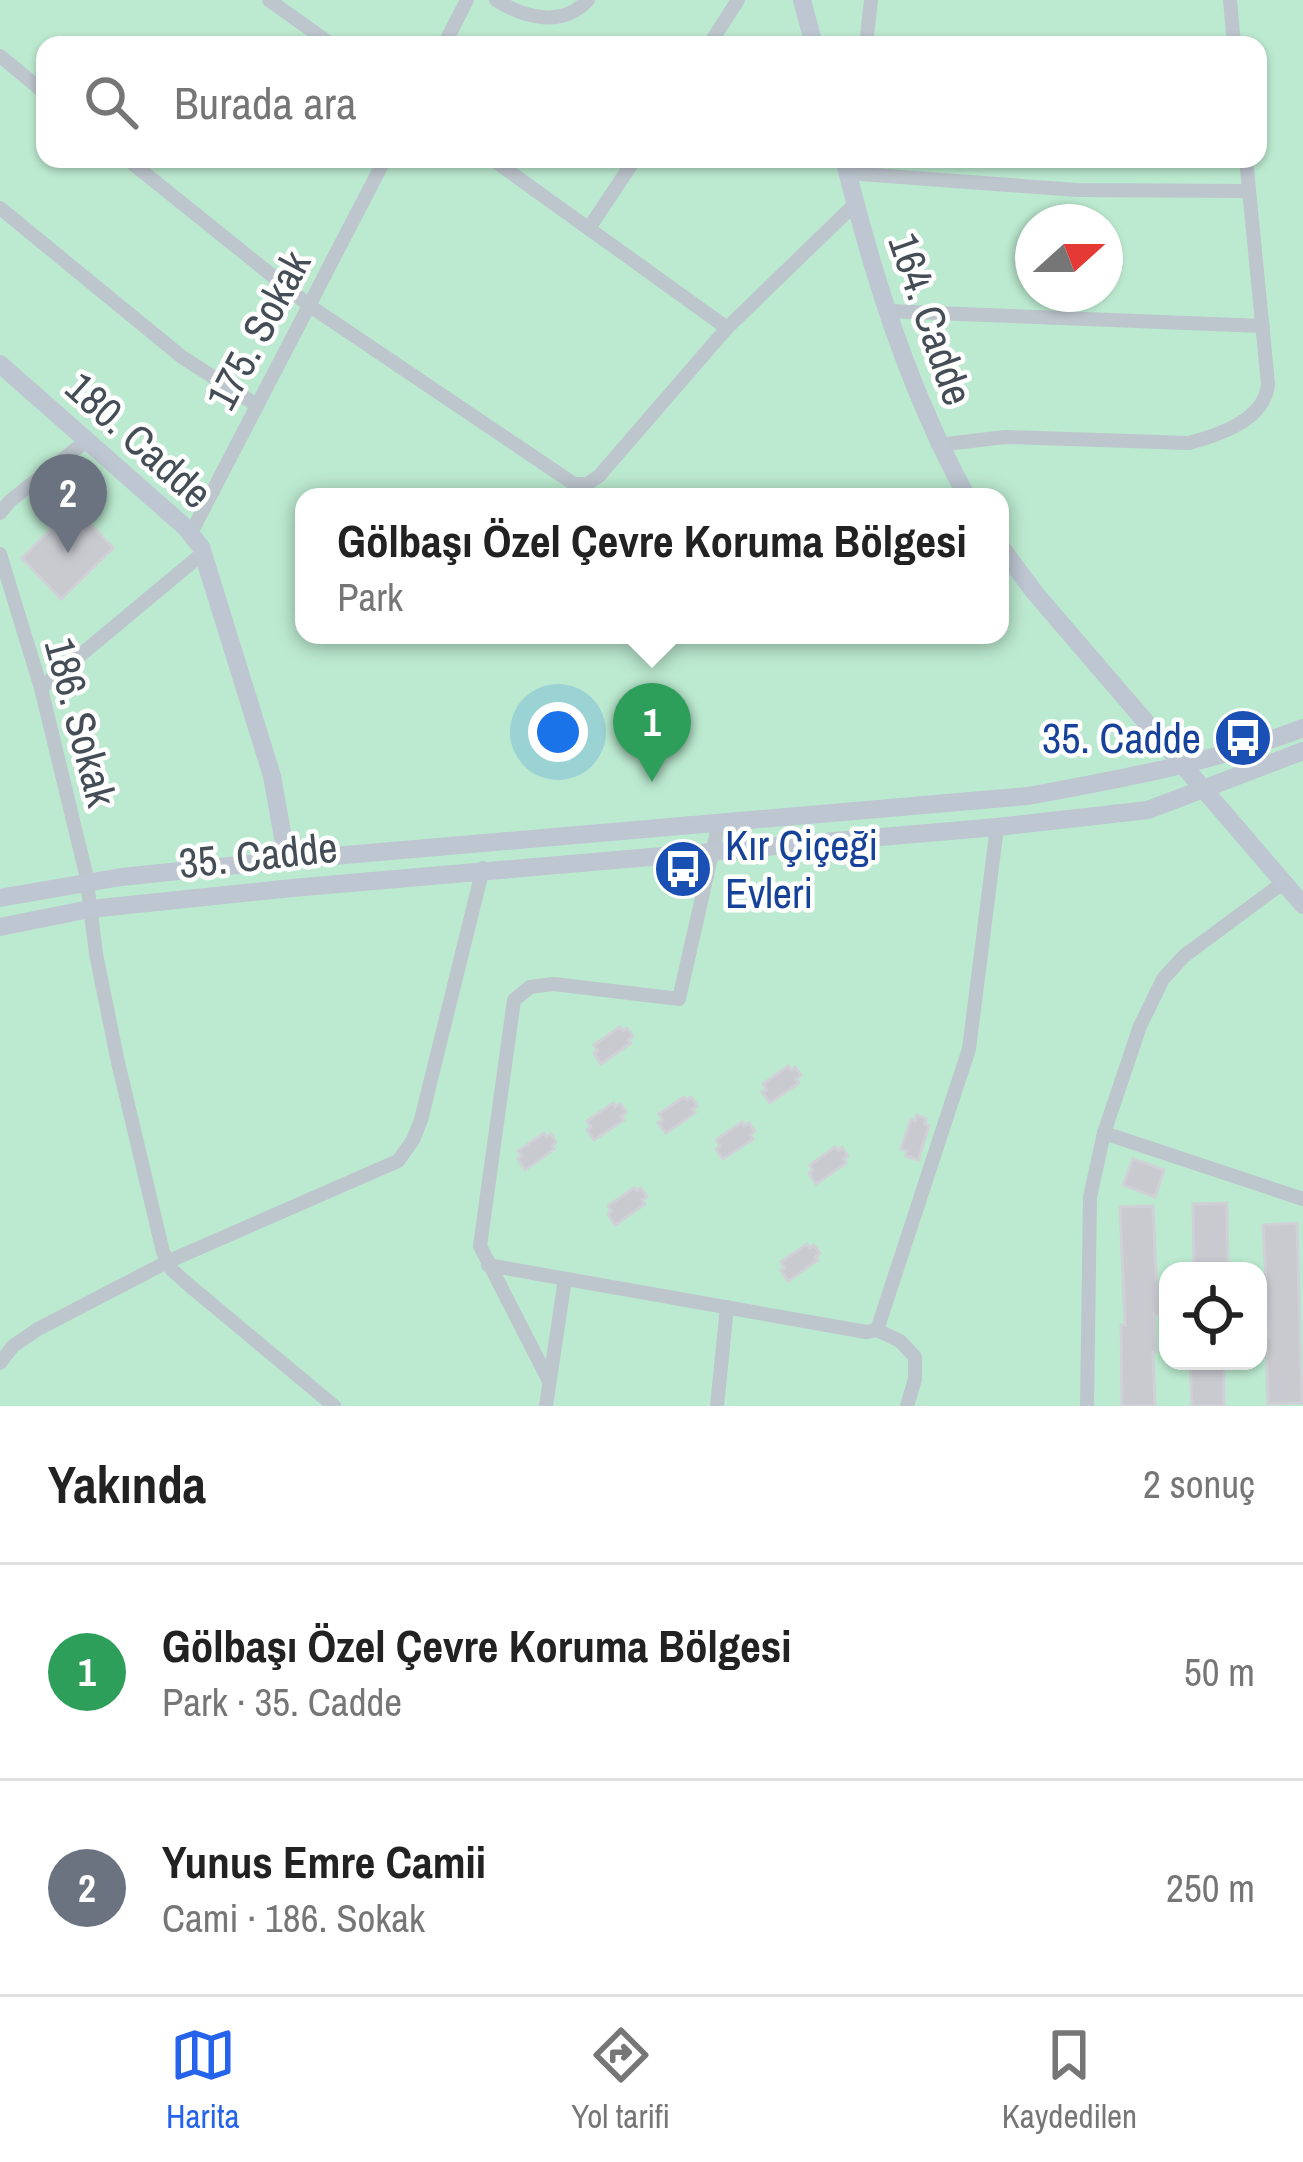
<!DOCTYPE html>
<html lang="tr">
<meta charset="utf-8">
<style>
body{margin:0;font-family:"Archivo Narrow",sans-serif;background:#f6f6f6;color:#222}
.controls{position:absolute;right:36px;bottom:36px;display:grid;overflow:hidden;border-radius:24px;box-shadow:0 3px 9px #0004}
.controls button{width:108px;height:108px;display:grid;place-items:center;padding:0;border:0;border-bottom:3px solid #e0e0e0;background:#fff;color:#222;font:60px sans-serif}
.compass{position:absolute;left:1015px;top:204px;width:108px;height:108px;border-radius:50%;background:#fff;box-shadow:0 3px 9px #0004;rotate:69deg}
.you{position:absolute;left:558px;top:732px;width:42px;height:42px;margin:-30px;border:9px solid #fff;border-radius:50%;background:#1a73e8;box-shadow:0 0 0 18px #1a73e833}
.badge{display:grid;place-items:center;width:78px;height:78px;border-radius:50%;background:#2563eb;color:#fff;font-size:39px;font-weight:700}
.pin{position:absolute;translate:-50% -99px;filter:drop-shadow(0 3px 6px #0008)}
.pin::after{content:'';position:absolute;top:63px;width:42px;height:36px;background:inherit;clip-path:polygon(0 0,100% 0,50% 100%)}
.popup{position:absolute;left:295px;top:488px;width:714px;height:156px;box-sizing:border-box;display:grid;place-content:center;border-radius:24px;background:#fff;filter:drop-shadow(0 3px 9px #0005);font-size:39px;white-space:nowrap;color:#767676}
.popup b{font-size:45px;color:#222}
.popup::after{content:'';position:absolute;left:50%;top:100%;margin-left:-24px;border:24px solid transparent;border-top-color:#fff}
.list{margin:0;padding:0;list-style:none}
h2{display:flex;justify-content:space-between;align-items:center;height:156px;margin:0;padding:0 48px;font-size:51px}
h2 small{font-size:39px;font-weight:400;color:#767676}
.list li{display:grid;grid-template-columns:78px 1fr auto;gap:36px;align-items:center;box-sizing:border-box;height:216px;padding:0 48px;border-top:3px solid #e0e0e0}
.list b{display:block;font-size:45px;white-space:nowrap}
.list p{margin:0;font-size:39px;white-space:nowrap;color:#767676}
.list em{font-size:39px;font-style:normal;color:#767676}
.icon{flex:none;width:66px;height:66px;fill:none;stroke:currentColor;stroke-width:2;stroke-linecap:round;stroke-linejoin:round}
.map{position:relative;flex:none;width:1303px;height:1406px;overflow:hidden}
.search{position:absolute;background:#fff;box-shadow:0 3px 9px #0004;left:36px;right:36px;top:36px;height:132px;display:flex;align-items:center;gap:30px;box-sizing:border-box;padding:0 42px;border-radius:24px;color:#767676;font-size:45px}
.sheet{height:588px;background:#fff}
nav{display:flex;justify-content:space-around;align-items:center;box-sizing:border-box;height:168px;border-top:3px solid #e0e0e0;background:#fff;font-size:33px;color:#767676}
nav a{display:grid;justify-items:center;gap:6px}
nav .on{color:#2563eb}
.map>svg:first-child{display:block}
</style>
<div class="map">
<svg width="1303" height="1406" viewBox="0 0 1303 1406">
<rect width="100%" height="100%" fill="#eeebeb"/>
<path fill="#bcead0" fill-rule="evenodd" d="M0,0h1303v1406h-1303zM45,45h1213v114h-1213zM1033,222h72v72h-72zM304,497h696v138h-696zM1168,1271h90v90h-90z"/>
<g fill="#c8cad0" stroke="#d0d1d7" stroke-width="3">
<path d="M74,507l39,41 -52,51 -39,-41z"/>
<path d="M620,1027l3,4 4,-3 6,8 -5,4 3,3 -30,21 -7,-11 4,-2 -4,-6z"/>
<path d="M788,1066l3,4 4,-3 6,8 -5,4 3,4 -29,20 -8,-11 5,-2 -4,-6z"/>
<path d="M684,1097l3,3 4,-3 6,9 -5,3 3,4 -29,20 -8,-10 5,-3 -4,-6z"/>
<path d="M613,1103l2,4 5,-3 6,8 -5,4 3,4 -30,20 -7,-10 4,-3 -4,-6z"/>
<path d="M917,1115l9,4 -1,5 4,2 -11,34 -12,-4 1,-5 -6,-2 10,-30 4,2z"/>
<path d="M742,1122l2,4 5,-3 6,8 -5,4 3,4 -30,20 -7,-10 4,-3 -4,-6z"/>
<path d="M544,1133l2,4 5,-3 5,8 -4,4 2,3 -29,21 -7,-11 4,-3 -4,-5z"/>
<path d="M835,1147l3,4 4,-4 6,9 -5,3 3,4 -30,21 -7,-11 4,-3 -3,-5z"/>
<path d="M1133,1159l31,11 -9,27 -32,-12z"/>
<path d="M634,1188l3,3 4,-3 6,9 -5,3 3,4 -30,21 -7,-11 4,-3 -4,-5z"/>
<path d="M1227,1203l1,63 -34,2 -1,-64z"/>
<path d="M1153,1206l5,108h-4l2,38h-3l2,54h-33l-1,-81h4l-5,-118z"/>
<path d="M1297,1223l5,180 -34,1 -2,-67h3l-6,-112z"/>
<path d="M807,1244l3,4 4,-3 6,8 -5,4 3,3 -30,21 -7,-11 4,-2 -4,-6z"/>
<path d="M1224,1362v44h-32l-2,-42z"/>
</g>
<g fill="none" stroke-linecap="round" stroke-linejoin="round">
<g stroke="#bdc5cd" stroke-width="14">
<path d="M269,0l63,45"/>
<path d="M496,0c29,18 66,28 92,0"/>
<path d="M1230,0l4,45"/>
<path d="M444,45l23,-45"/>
<path d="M709,45l29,-45"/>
<path d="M866,45l5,-45"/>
<path d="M0,56l45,37"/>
<path d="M127,159l183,147 264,178h13l12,-8 128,-148 128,-124"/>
<path d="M492,159l235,169"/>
<path d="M848,170l-1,3 230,17 172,1"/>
<path d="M0,208l182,149 73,47"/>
<path d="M589,228l46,-69"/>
<path d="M887,311l376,15"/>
<path d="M938,445l67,-8 184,6c30,-8 76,-23 79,-59l-22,-225"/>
<path d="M0,513l10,-12 76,-60"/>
<path d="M191,533l194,-374"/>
<path d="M0,554l41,134 45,186 10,80 21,104 46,194 9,18 18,16 144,120"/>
<path d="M41,688l162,-135"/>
<path d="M1104,1133l199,66"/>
<path d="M488,1265l378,67 11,-2 92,-281 28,-222"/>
<path d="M877,1330l23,11 15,16v22l-8,27"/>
<path d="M0,1363l13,-17 25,-17 129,-67 231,-101 15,-21 8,-20 62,-252"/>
<path d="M548,1379l-68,-133 34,-246 16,-13 24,-3 125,15 40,-177"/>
<path d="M546,1406l19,-127"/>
<path d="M717,1406l10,-99"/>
<path d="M1087,1406l3,-209 14,-64 36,-107 23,-47 21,-23 100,-74"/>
</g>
<g stroke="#bdc6d1" stroke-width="18">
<path d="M802,0l12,45"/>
<path d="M844,159c30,120 64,229 123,338"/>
<path d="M0,364l185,163 16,20 71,229 15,84"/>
<path d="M1000,546l35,47 268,312"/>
<path d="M0,898l121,-21 166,-17 741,-64c92,-17 187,-34 275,-68"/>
<path d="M0,927l90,-18 202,-21 705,-61 151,-17 155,-59"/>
</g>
</g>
<defs>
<g id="bus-disc" transform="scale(3)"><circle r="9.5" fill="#1a4fb4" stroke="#fff"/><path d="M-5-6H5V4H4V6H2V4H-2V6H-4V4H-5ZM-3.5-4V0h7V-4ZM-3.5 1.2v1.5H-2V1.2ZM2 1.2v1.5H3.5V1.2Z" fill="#fff"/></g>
</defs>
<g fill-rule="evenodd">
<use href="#bus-disc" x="1243" y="738"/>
<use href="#bus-disc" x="683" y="869"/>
</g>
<g text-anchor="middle" stroke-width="9" stroke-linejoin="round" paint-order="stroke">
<g font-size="42" fill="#454e57" stroke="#fff">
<text transform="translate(931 319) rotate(71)" y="15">164. Cadde</text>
<text transform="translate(258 330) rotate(-62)" y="15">175. Sokak</text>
<text transform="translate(139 440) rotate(42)" y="15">180. Cadde</text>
<text transform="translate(81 722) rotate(75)" y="15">186. Sokak</text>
<text transform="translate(258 855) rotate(-6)" y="15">35. Cadde</text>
</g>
<g font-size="42" fill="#164399" stroke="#fff" text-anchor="end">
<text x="1201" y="753">35. Cadde</text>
<text x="725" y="860" text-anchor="start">Kır Çiçeği<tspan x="725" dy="48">Evleri</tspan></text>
</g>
</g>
</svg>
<div class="controls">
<button><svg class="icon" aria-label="locate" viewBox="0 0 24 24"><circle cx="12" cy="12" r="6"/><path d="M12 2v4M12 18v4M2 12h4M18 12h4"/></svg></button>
</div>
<svg class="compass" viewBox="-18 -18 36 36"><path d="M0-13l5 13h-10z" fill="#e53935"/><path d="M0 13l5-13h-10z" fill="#767676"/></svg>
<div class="you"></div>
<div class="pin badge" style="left:652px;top:782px;background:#2e9e5b">1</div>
<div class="popup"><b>Gölbaşı Özel Çevre Koruma Bölgesi</b>Park</div>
<div class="pin badge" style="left:68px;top:553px;background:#6b7280">2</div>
<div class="search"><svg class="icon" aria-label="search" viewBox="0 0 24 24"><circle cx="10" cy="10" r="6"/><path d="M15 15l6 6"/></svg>Burada ara</div>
</div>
<section class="sheet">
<h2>Yakında<small>2 sonuç</small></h2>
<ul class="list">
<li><span class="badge" style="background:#2e9e5b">1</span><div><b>Gölbaşı Özel Çevre Koruma Bölgesi</b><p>Park · 35. Cadde</p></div><em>50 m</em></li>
<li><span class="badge" style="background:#6b7280">2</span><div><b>Yunus Emre Camii</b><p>Cami · 186. Sokak</p></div><em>250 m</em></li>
</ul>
</section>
<nav>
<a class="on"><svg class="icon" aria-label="map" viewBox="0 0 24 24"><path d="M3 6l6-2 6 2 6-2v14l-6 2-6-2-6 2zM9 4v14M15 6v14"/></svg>Harita</a>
<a><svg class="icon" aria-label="directions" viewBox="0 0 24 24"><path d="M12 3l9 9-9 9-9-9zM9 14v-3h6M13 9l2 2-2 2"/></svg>Yol tarifi</a>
<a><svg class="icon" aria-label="saved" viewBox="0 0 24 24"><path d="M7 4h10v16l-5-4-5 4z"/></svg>Kaydedilen</a>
</nav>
